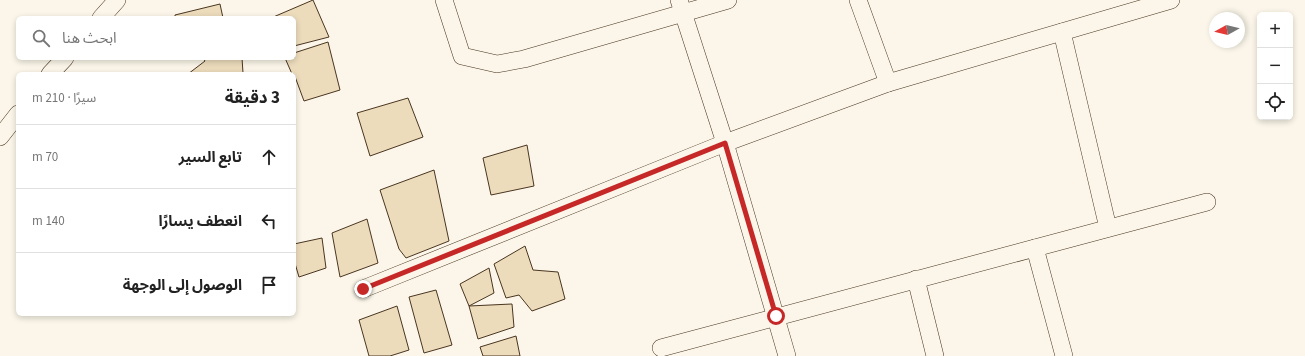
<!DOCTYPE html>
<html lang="ar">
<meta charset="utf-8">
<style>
body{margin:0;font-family:"Source Sans 3","Noto Sans Arabic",sans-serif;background:#f2f2f2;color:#222;direction:rtl}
.controls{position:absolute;right:12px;top:12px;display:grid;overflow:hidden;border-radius:6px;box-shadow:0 2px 6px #0003}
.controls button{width:36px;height:36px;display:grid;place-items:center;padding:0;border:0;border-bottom:1px solid #e0e0e0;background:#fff;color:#222;font:20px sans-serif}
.compass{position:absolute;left:1209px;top:12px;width:36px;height:36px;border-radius:50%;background:#fff;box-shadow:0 2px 6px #0003;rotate:262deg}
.stop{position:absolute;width:12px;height:12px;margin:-9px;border:3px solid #c62828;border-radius:50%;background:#fff}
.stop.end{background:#c62828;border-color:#fff;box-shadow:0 1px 4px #0008}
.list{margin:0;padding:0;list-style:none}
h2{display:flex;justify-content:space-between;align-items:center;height:52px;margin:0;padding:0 16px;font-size:17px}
h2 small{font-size:13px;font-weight:400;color:#767676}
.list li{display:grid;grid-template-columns:26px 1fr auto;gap:12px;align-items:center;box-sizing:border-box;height:64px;padding:0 16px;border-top:1px solid #e0e0e0}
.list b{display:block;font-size:15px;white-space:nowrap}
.list em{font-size:13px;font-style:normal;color:#767676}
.icon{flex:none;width:22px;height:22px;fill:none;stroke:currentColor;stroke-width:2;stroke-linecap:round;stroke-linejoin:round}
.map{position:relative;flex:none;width:1305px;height:356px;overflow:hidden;direction:ltr}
.search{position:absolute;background:#fff;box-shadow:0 2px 6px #0003;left:16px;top:16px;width:280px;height:44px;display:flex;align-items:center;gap:10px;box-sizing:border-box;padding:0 14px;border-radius:6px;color:#767676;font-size:15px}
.panel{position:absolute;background:#fff;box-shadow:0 2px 6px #0003;left:16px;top:72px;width:280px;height:244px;border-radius:6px;direction:rtl}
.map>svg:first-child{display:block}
</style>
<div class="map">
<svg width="1305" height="356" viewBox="0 0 1305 356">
<rect width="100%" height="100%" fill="#fbf6e9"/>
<g fill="#ecdcbc" stroke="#4a3520">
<path d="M313,0l16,37 -35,9v-28h-23z"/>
<path d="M220,4l3,14h-48v-3z"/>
<path d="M328,42l12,48 -36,11 -10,-27h-2l-7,-16h9v-5z"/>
<path d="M203,58h39l1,15 -55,1 17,-13z"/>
<path d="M408,98l15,39 -53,19 -13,-43z"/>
<path d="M527,145l7,41 -43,9 -8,-37z"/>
<path d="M434,170l15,71 -43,17 -7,-9 -19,-59z"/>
<path d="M367,219l11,44 -38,14 -8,-44z"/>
<path d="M322,238l4,30 -27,9 -5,-17v-16z"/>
<path d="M525,246l8,24 25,2 7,27 -33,12 -13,-16 -13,3 -12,-34z"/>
<path d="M489,268l5,25 -25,13 -9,-22z"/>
<path d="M436,290l16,55 -28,8 -15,-56z"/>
<path d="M512,304l2,23 -36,12 -9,-33z"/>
<path d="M397,306l12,44 -19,6h-21l-10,-36z"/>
<path d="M516,336l4,20h-37l-3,-9z"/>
</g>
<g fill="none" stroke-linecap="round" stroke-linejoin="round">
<g stroke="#4a3520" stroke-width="18">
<g id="minor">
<path d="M444,0l18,56 35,8 27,-5 204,-59"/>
<path d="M679,0l46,143 62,213"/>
<path d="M858,0l30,83"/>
<path d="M101,18l16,-18"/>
<path d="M1062,32l46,196"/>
<path d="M50,74l15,-16"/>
<path d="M0,137l18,-23"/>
<path d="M1035,248l29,108"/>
<path d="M916,279l19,77"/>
<path d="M363,289l362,-146 163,-60 283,-83"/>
<path d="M661,348l546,-146"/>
</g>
</g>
<use href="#minor" stroke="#fbf6e9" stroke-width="17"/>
</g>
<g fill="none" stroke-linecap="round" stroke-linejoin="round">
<path stroke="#c62828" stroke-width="5" d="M363,289l362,-146 51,173"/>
</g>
</svg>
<div class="controls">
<button>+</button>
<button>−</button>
<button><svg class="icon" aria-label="locate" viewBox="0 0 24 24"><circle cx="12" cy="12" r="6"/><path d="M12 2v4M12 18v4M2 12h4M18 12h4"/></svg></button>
</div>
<svg class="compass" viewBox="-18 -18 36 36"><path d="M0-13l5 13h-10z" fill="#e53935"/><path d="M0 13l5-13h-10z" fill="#767676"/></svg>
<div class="stop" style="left:776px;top:316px"></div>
<div class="stop end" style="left:363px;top:289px"></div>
<div class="search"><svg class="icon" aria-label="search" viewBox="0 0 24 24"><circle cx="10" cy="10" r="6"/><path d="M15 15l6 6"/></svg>ابحث هنا</div>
<section class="panel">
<h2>3 دقيقة<small>سيرًا · 210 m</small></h2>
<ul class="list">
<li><svg class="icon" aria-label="ahead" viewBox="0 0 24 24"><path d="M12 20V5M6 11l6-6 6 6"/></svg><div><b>تابع السير</b></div><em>70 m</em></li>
<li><svg class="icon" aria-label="left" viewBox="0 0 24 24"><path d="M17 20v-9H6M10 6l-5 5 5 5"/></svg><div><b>انعطف يسارًا</b></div><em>140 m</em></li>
<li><svg class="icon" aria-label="arrive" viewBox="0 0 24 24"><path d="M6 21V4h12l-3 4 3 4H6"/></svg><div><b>الوصول إلى الوجهة</b></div></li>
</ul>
</section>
</div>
